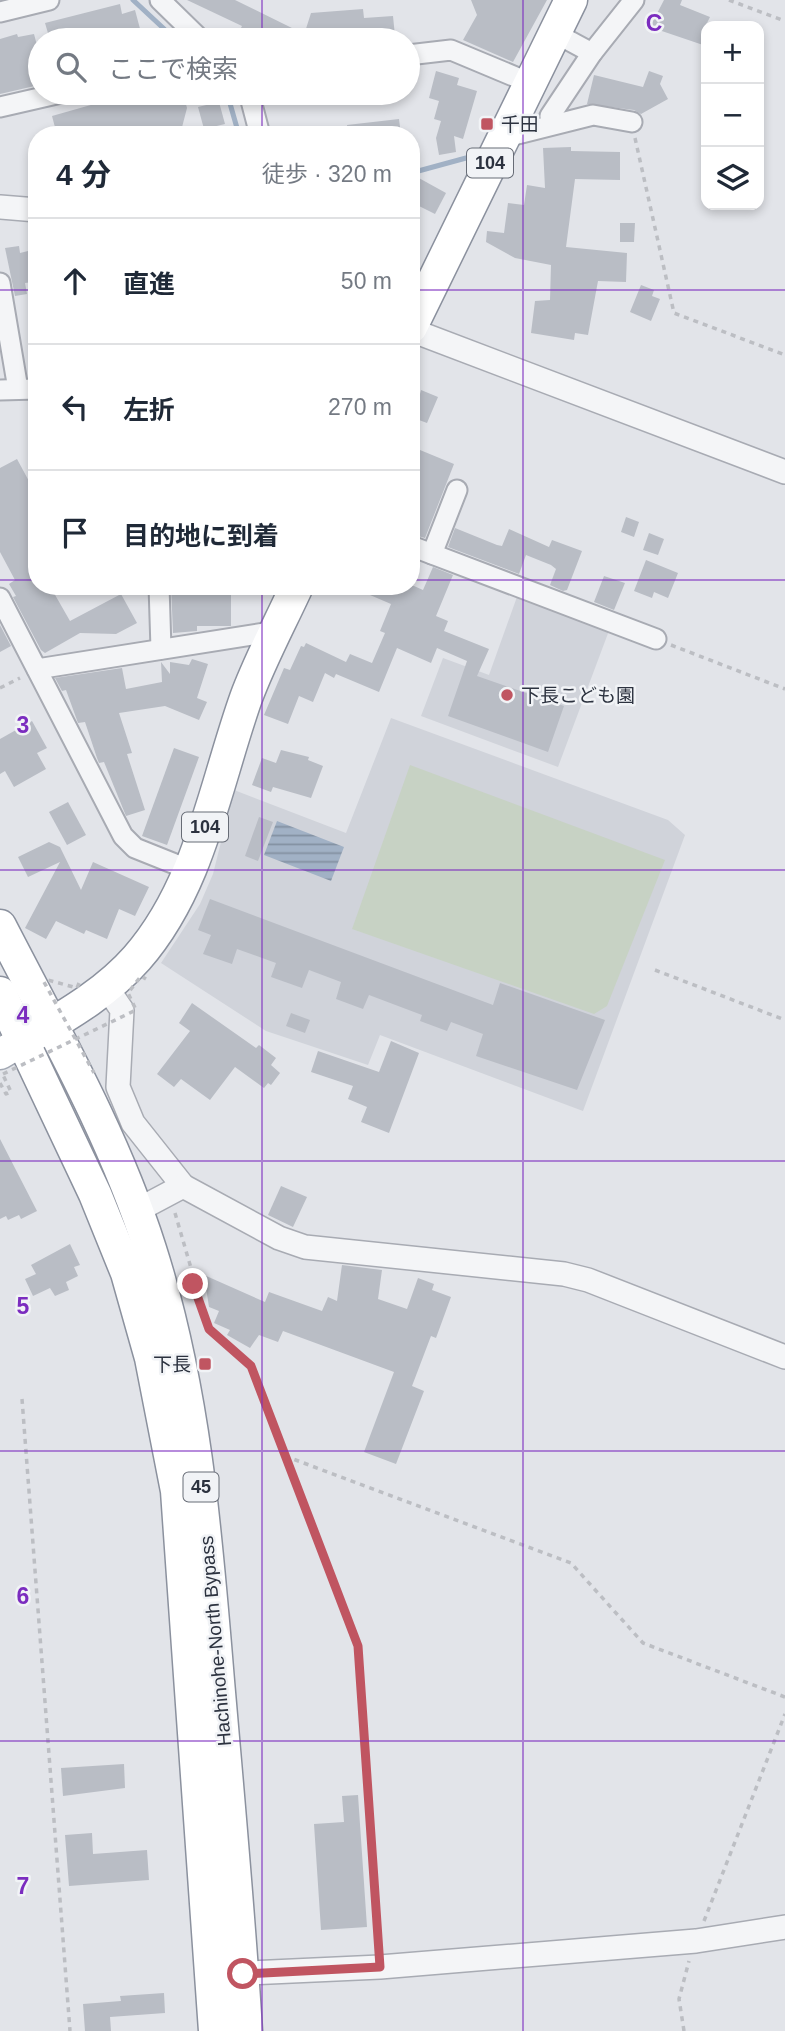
<!DOCTYPE html>
<html lang="ja">
<meta charset="utf-8">
<style>
body{margin:0;font-family:Arial,"Noto Sans JP",sans-serif;background:#f2f2f3;color:#1f2937}
.controls{position:absolute;right:21px;top:21px;display:grid;overflow:hidden;border-radius:14px;box-shadow:0 4px 10px #0003}
.controls button{width:63px;height:63px;display:grid;place-items:center;padding:0;border:0;border-bottom:2px solid #e0e1e3;background:#fff;color:#1f2937;font:35px sans-serif}
.stop{position:absolute;width:21px;height:21px;margin:-16px;border:5px solid #c05561;border-radius:50%;background:#fff}
.stop.end{background:#c05561;border-color:#fff;box-shadow:0 2px 7px #0008}
.list{margin:0;padding:0;list-style:none}
h2{display:flex;justify-content:space-between;align-items:center;height:91px;margin:0;padding:0 28px;font-size:30px}
h2 small{font-size:23px;font-weight:400;color:#747a83}
.list li{display:grid;grid-template-columns:46px 1fr auto;gap:21px;align-items:center;box-sizing:border-box;height:126px;padding:0 28px;border-top:2px solid #e0e1e3}
.list b{display:block;font-size:26px;white-space:nowrap}
.list em{font-size:23px;font-style:normal;color:#747a83}
.icon{flex:none;width:38px;height:38px;fill:none;stroke:currentColor;stroke-width:2;stroke-linecap:round;stroke-linejoin:round}
.map{position:relative;flex:none;width:785px;height:2031px;overflow:hidden}
.search{position:absolute;background:#fff;box-shadow:0 4px 10px #0003;left:28px;top:28px;width:392px;height:77px;display:flex;align-items:center;gap:18px;box-sizing:border-box;padding:0 24px;border-radius:38px;color:#747a83;font-size:26px}
.panel{position:absolute;background:#fff;box-shadow:0 4px 10px #0003;left:28px;top:126px;width:392px;height:469px;border-radius:28px}
.map>svg:first-child{display:block}
</style>
<div class="map">
<svg width="785" height="2031" viewBox="0 0 785 2031">
<defs>
<pattern id="water-rules" width="6" height="5" patternUnits="userSpaceOnUse" patternTransform="scale(1.75)"><rect width="6" height="5" fill="#a1b1c5"/><path d="M0 2.5h6" fill="none" stroke="#8391a1"/></pattern>
</defs>
<rect width="100%" height="100%" fill="#e2e4e9"/>
<g fill="#d0d3da">
<path d="M518,594l92,34 -52,139 -137,-51 22,-58 46,17z"/>
<path d="M391,718l277,102 17,15 -102,276 -203,-76 -12,30 -102,-34 -105,-68 39,-59 13,-30 21,-84 112,43z"/>
</g>
<path fill="#c7d2c4" d="M410,765l255,95 -58,146 -13,8 -242,-85z"/>
<path fill="url(#water-rules)" d="M277,821l67,26 -13,34 -67,-26z"/>
<g fill="none" stroke-linecap="round" stroke-linejoin="round">
<g stroke="#a1b1c5" stroke-width="5">
<path d="M133,0l43,40"/>
<path d="M227,93l12,42"/>
<path d="M411,173l55,-15"/>
</g>
</g>
<g fill="#b9bdc5">
<path d="M187,0h48l61,30 -5,10h-56l7,-14z"/>
<path d="M471,0h76l-34,62 -50,-22 14,-25z"/>
<path d="M664,0h18l-2,5 30,12 -4,8v21l-56,-19z"/>
<path d="M120,4l2,10 13,-4 8,30h-93l-5,-17z"/>
<path d="M363,9l1,9 29,-2 2,20h-8v4h-43l-40,-5 7,-22z"/>
<path d="M17,34l1,3 16,-3 5,19 -6,2 6,30 -39,9v-55z"/>
<path d="M436,71l23,7 -2,7 20,6 -14,48 -9,-3 2,16 -17,3 -3,-17 5,-17 -7,-2 5,-18 -10,-3z"/>
<path d="M649,71l14,5 -3,8 8,15 -27,15 -7,-4 -47,-6 7,-29 49,12z"/>
<path d="M125,93h58l4,15 -7,27h-23l-27,-8 1,8h-35l-1,-6 -6,2 -1,-3 -31,7 -5,-19 74,-21z"/>
<path d="M219,102l6,22 -21,5 -6,-22z"/>
<path d="M399,119l2,16h-53l-1,-10z"/>
<path d="M571,147v4l49,1v28l-45,-1 -9,68 61,6 -1,29 -28,-1 -10,54 -13,-2 -1,7 -43,-7 4,-32 15,-1 1,-35 -36,-7 -29,-16 1,-11 17,2 4,-30 16,2 3,-20 18,3 -2,-40z"/>
<path d="M417,177l29,16 -11,21 -24,-12v-14z"/>
<path d="M620,223h15l-1,19h-14z"/>
<path d="M19,246l1,7 8,-2 5,31 -8,1 2,11 -12,2 -10,-48z"/>
<path d="M641,285l13,5 -2,6 8,3 -9,22 -21,-9z"/>
<path d="M421,390l17,7 -11,26 -16,-6v-14l5,-11 4,2z"/>
<path d="M411,450l8,3 1,-3 34,14 -29,74 -14,-4z"/>
<path d="M17,459l20,37v90h13l20,35 51,-27 16,29 -21,11 -36,-1 -35,20 -4,-3 -28,-53 3,-1 -7,-12 6,-4 -15,-28v-84z"/>
<path d="M626,517l13,5 -5,15 -13,-5z"/>
<path d="M455,528l42,17 5,1 7,-17 40,18 3,-7 30,11 -15,39 -4,1 -13,-6 6,-16 -5,-4 -25,-10 -7,19 -71,-27z"/>
<path d="M649,533l15,6 -6,16 -15,-5z"/>
<path d="M646,560l32,13 -10,25 -14,-6 -2,6 -18,-7z"/>
<path d="M433,567l20,8 -17,41 12,5 -4,10 45,18 -12,27 87,30 -16,46 -100,-36 19,-55 -30,-13 -6,15 -34,-15 -18,44 -43,-18 -2,4 -9,-5 -12,29 -14,-6 -11,28 -24,-9 20,-47 6,2 11,-24 3,1 2,-4 40,19 4,-8 22,9 13,-30 -5,-2 11,-27 -42,-18h65l9,4z"/>
<path d="M604,576l21,7 -11,27 -20,-8z"/>
<path d="M171,586h60v40h-34v5l-24,2z"/>
<path d="M0,625l11,21 -11,6z"/>
<path d="M192,659l16,5 -11,34 10,4 -8,18 -34,-14 -46,7 13,40 -5,1 18,56 -19,6 -22,-54 -5,1 -2,-5 -12,-36 -7,1 -12,-33 -4,1 -7,-13 67,-10 4,21 36,-7 -1,-20 9,12v-12l19,3z"/>
<path d="M32,721l15,27 -10,5 9,16 -32,18 -9,-16 -5,3v-35z"/>
<path d="M174,748l25,9 -32,88 -25,-9z"/>
<path d="M281,750l28,7 -1,3 15,6 -12,32 -38,-11 -2,5 -19,-7 10,-27 14,5z"/>
<path d="M68,802l18,33 -19,10 -18,-33z"/>
<path d="M259,817l14,5 -15,39 -13,-5z"/>
<path d="M49,842l11,5 21,43 12,-28 56,25 -14,29 -16,-7 -12,30 -21,-9 -2,4 -28,-13 -10,18 -21,-11 35,-66 -32,15 -10,-20z"/>
<path d="M210,899l283,106 7,-22 105,37 -28,70 -101,-34 7,-22 -32,-12 -4,9 -27,-10 2,-6 -53,-20 -6,14 -27,-10 5,-17 -32,-12 -7,18 -31,-11 5,-14 -39,-14 -5,15 -29,-10 8,-19 -13,-5z"/>
<path d="M192,1003l64,45 3,-3 17,13 -5,7 9,8 -9,12 -3,-2 -4,5 -29,-21 -25,33 -29,-21 -7,8 -17,-13 33,-43 -11,-8z"/>
<path d="M291,1013l19,7 -5,13 -19,-7z"/>
<path d="M391,1041l28,12 -30,80 -28,-11 6,-15 -19,-8 5,-13 -42,-14 7,-21 61,21z"/>
<path d="M0,1139l37,72 -16,8 -2,-4 -11,5 -2,-4 -6,3z"/>
<path d="M281,1186l26,11 -14,30 -25,-12z"/>
<path d="M70,1244l10,21 -6,2 4,9 -12,6 3,8 -14,6 -5,-8 -17,8 -8,-17 11,-5 -5,-9z"/>
<path d="M342,1265l40,5 -4,29 29,10 11,-31 16,6 -2,6 19,7 -15,41 -5,-2 -19,50 12,5 -28,73 -32,-12 30,-80 -111,-41 -5,11 -19,-7 -9,13 -23,-13 3,-5 -16,-7 5,-12 -10,-4 -5,-32 61,27 4,-10 53,19 6,-14 9,4z"/>
<path d="M124,1764l1,24 -62,8 -2,-28z"/>
<path d="M358,1795l9,132 -46,3 -7,-106 30,-2 -2,-26z"/>
<path d="M92,1833l1,21 54,-4 2,30 -80,6 -4,-51z"/>
<path d="M164,1993l1,20 -55,4 1,14h-26l-2,-27 38,-3 -1,-5z"/>
</g>
<g fill="none" stroke-linecap="round" stroke-linejoin="round">
<g stroke="#a8abb3" stroke-width="23">
<g id="minor">
<path d="M160,0l41,40"/>
<path d="M0,12l49,-12"/>
<path d="M555,33l37,20"/>
<path d="M408,55l43,-5 79,33"/>
<path d="M249,93l11,42"/>
<path d="M0,107l61,-14"/>
<path d="M553,123l-3,-7 42,-63 42,-53"/>
<path d="M502,138l91,-23 39,7"/>
<path d="M0,283l18,106"/>
<path d="M0,390l37,-1"/>
<path d="M411,546l245,93"/>
<path d="M432,554l25,-64"/>
<path d="M159,586l2,63"/>
<path d="M0,598l123,238 12,12 55,22"/>
<path d="M37,669l240,-38"/>
</g>
</g>
<g stroke="#a8abb3" stroke-width="26">
<g id="tertiary">
<path d="M0,207l37,3"/>
<path d="M411,330l374,142"/>
<path d="M107,988l15,22 -4,77 15,36 50,63"/>
<path d="M136,1211l47,-25 96,52 26,9 259,27 24,6 197,77"/>
<path d="M229,1974l151,-7 316,-26 89,-14"/>
</g>
</g>
<g stroke="#a2a8b3" stroke-width="33">
<path id="primary" d="M0,1054l24,-14"/>
</g>
<g stroke="#8b919e" stroke-width="35">
<g id="trunk">
<path d="M411,327l160,-327"/>
<path d="M0,926c54,105 114,210 150,323 45,141 56,286 68,432 10,116 21,233 28,350"/>
<path d="M0,993l95,201 32,79 24,85 26,133 38,540"/>
<path d="M35,1034c36,-21 74,-44 102,-76 63,-72 78,-173 109,-260 14,-38 34,-75 51,-112"/>
</g>
</g>
<g stroke="#bcbec3" stroke-width="3.5" stroke-dasharray="5 5" stroke-linecap="butt">
<path d="M729,0l56,21"/>
<path d="M635,138l39,175 111,42"/>
<path d="M671,645l114,44"/>
<path d="M0,688l20,-10"/>
<path d="M655,970l130,50"/>
<path d="M0,1083l6,11 5,-2 -8,-17"/>
<path d="M175,1213l34,117 42,36 107,280 21,302"/>
<path d="M22,1399l48,632"/>
<path d="M285,1456l286,107 72,80 142,54"/>
<path d="M704,1921l81,-207"/>
<path d="M684,2031l-5,-32 10,-38"/>
</g>
<use href="#minor" stroke="#f4f5f7" stroke-width="19"/>
<use href="#tertiary" stroke="#f4f5f7" stroke-width="23"/>
<use href="#primary" stroke="#fff" stroke-width="30"/>
<use href="#trunk" stroke="#fff" stroke-width="32"/>
<g stroke="#bcbec3" stroke-width="3.5" stroke-dasharray="5 5" stroke-linecap="butt">
<path d="M79,983l-2,5 -29,-8 -4,2 50,91"/>
<path d="M3,1074l133,-64 -8,-17 13,-17 5,3"/>
</g>
</g>
<g fill="none" stroke-linecap="round" stroke-linejoin="round">
<path stroke="#c05561" stroke-width="9" d="M193,1284l16,45 42,37 107,280 22,321 -137,7"/>
</g>
<path fill="none" stroke="#7b2cbf" stroke-width="2" stroke-opacity="0.55" d="M262,0v40M523,0v2031M262,93v42M0,290h37M411,290h374M0,580h37M411,580h374M262,586v1445M0,870h785M0,1161h785M0,1451h785M0,1741h785"/>
<g fill="#c05561" stroke="#f1f3f6" stroke-width="2.5">
<rect x="480" y="117" width="14" height="14" rx="3.5"/>
<circle cx="507" cy="695" r="7"/>
<rect x="198" y="1357" width="14" height="14" rx="3.5"/>
</g>
<g text-anchor="middle" stroke-width="5" stroke-linejoin="round" paint-order="stroke">
<g fill="#f1f3f6" stroke="#676c76" stroke-width="2">
<rect x="467" y="148.5" width="46" height="29" rx="5"/>
<rect x="182" y="812.5" width="46" height="29" rx="5"/>
<rect x="183.5" y="1472.5" width="35" height="29" rx="5"/>
</g>
<g font-size="18" font-weight="bold" fill="#2c323f">
<text x="490" y="169">104</text>
<text x="205" y="833">104</text>
<text x="201" y="1493">45</text>
</g>
<g font-size="19" fill="#2c323f" stroke="#f1f3f6" text-anchor="start">
<text x="501" y="131">千田</text>
<text x="521" y="702">下長こども園</text>
<text x="191" y="1371" text-anchor="end">下長</text>
</g>
<g font-size="19" fill="#2c323f" stroke="#f1f3f6">
<text transform="translate(215 1641) rotate(-95)" y="7">Hachinohe-North Bypass</text>
</g>
</g>
<g font-size="23" text-anchor="middle" font-weight="bold" fill="#7b2cbf" stroke="#f1f3f6" stroke-width="5" stroke-linejoin="round" paint-order="stroke">
<text x="654" y="31">C</text>
<text x="23" y="733">3</text>
<text x="23" y="1023">4</text>
<text x="23" y="1314">5</text>
<text x="23" y="1604">6</text>
<text x="23" y="1894">7</text>
</g>
</svg>
<div class="controls">
<button>+</button>
<button>−</button>
<button><svg class="icon" aria-label="layers" viewBox="0 0 24 24"><path d="M12 4l9 5-9 5-9-5zM3 14l9 5 9-5"/></svg></button>
</div>
<div class="stop" style="left:243px;top:1974px"></div>
<div class="stop end" style="left:193px;top:1284px"></div>
<div class="search"><svg class="icon" aria-label="search" viewBox="0 0 24 24"><circle cx="10" cy="10" r="6"/><path d="M15 15l6 6"/></svg>ここで検索</div>
<section class="panel">
<h2>4 分<small>徒歩 · 320 m</small></h2>
<ul class="list">
<li><svg class="icon" aria-label="ahead" viewBox="0 0 24 24"><path d="M12 20V5M6 11l6-6 6 6"/></svg><div><b>直進</b></div><em>50 m</em></li>
<li><svg class="icon" aria-label="left" viewBox="0 0 24 24"><path d="M17 20v-9H6M10 6l-5 5 5 5"/></svg><div><b>左折</b></div><em>270 m</em></li>
<li><svg class="icon" aria-label="arrive" viewBox="0 0 24 24"><path d="M6 21V4h12l-3 4 3 4H6"/></svg><div><b>目的地に到着</b></div></li>
</ul>
</section>
</div>
